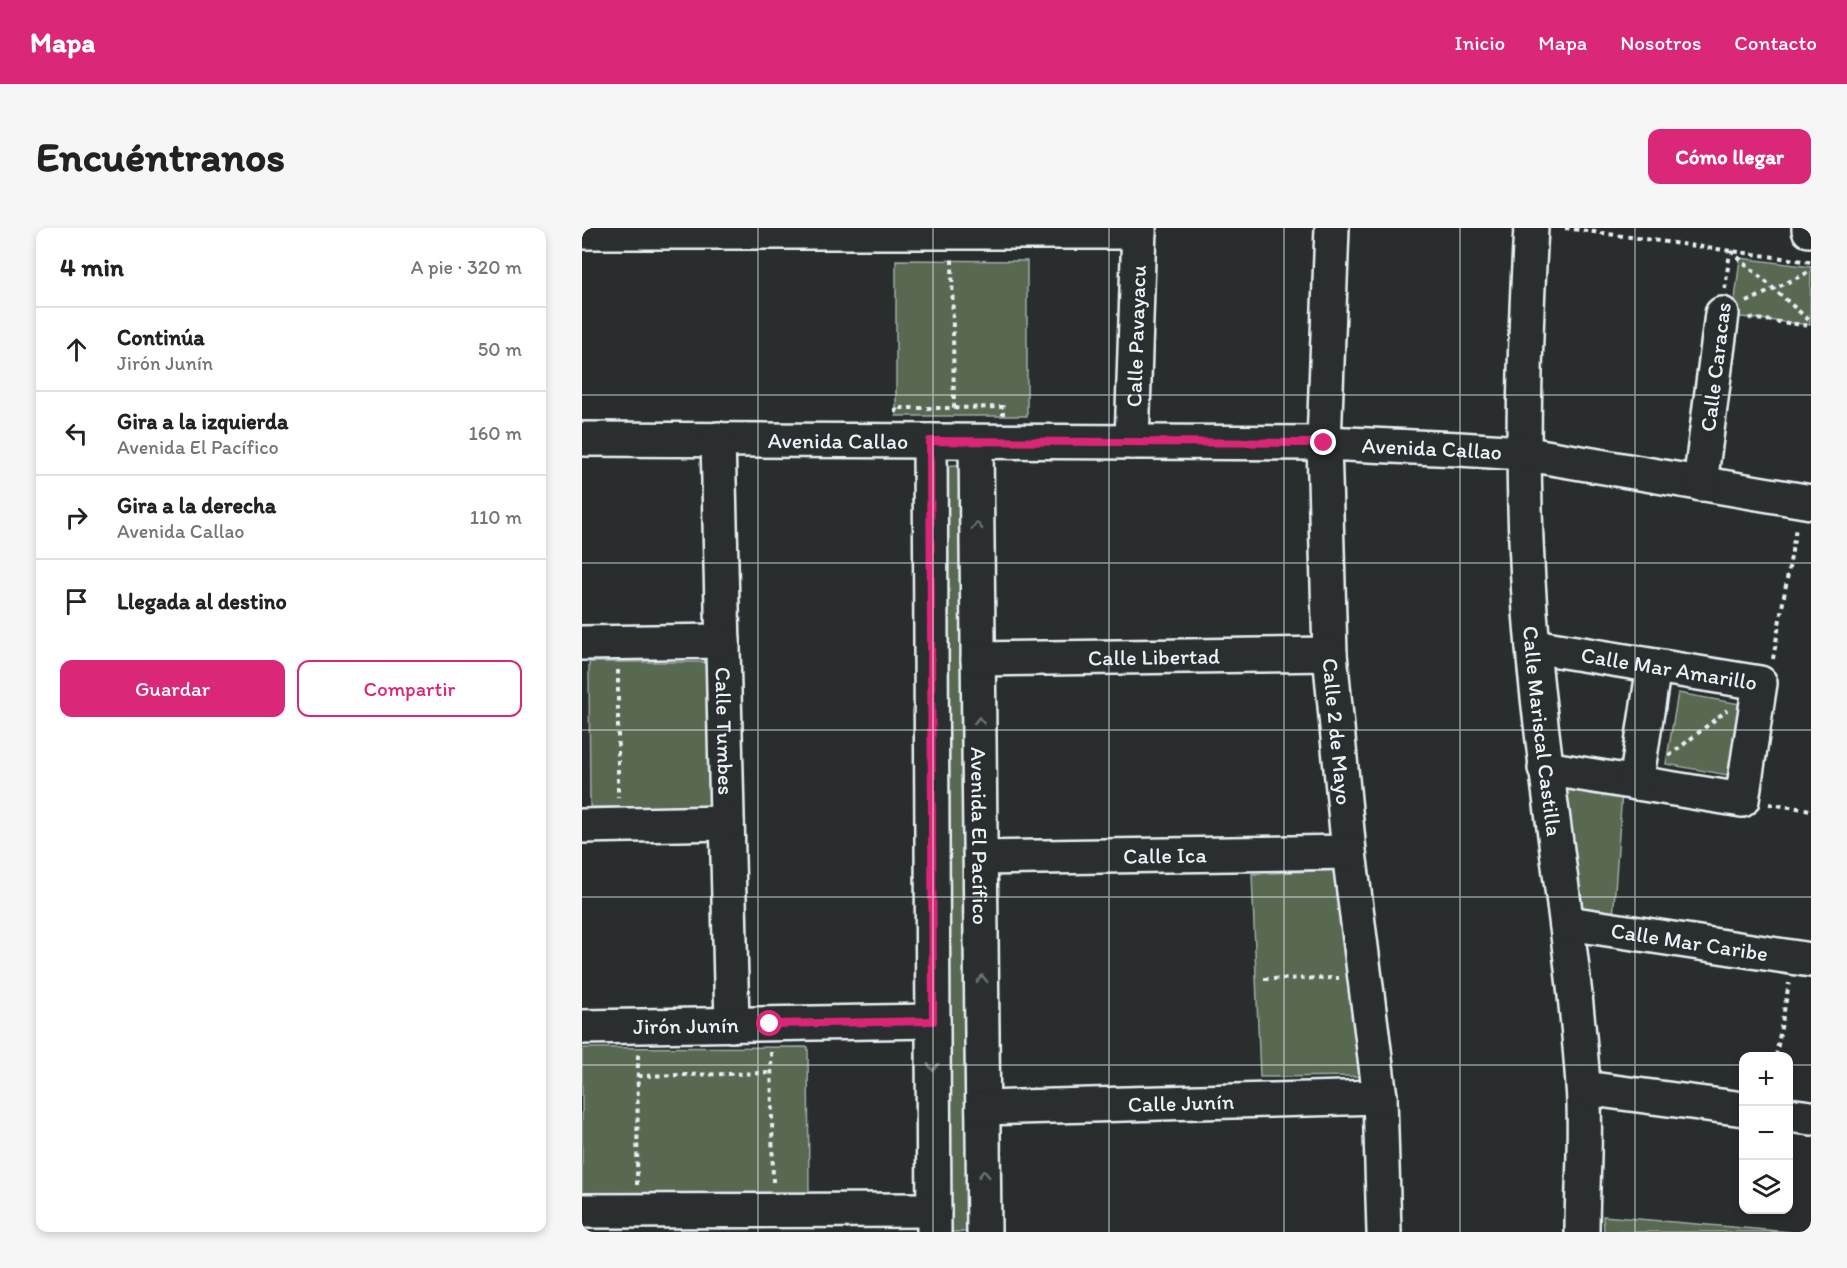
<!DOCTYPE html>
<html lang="es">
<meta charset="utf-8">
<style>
body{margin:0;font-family:Itim,sans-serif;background:#f6f6f6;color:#222}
.controls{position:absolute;right:18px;bottom:18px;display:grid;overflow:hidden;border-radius:12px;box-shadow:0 3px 9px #0003}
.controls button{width:54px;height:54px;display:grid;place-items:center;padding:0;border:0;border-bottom:2px solid #e0e0e0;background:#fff;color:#222;font:30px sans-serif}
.stop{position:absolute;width:18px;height:18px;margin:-14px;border:4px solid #db2777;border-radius:50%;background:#fff}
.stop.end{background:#db2777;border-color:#fff;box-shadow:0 2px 6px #0008}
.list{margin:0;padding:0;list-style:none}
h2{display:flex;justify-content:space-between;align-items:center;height:78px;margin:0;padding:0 24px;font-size:26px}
h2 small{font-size:20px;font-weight:400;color:#767676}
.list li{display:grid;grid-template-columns:39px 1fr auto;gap:18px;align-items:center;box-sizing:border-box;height:84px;padding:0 24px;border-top:2px solid #e0e0e0}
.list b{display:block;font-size:22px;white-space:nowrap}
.list p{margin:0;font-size:20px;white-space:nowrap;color:#767676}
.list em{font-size:20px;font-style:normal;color:#767676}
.actions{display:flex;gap:12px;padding:18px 24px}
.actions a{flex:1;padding:14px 0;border:2px solid #db2777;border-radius:12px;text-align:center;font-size:21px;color:#db2777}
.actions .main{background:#db2777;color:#fff}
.icon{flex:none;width:33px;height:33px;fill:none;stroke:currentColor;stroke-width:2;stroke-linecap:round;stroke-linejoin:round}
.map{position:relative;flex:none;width:1229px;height:1004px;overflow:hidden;border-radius:12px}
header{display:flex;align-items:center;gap:36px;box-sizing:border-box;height:84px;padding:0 30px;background:#db2777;color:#fff}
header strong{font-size:28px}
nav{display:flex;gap:33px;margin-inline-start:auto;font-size:21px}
.intro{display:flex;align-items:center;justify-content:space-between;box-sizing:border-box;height:144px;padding:0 36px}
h1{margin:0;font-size:42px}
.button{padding:15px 27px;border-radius:12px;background:#db2777;color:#fff;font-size:21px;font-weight:700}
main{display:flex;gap:36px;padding:0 36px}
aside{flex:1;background:#fff;border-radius:12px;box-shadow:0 3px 9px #0003}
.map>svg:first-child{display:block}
</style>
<header>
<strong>Mapa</strong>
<nav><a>Inicio</a><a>Mapa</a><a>Nosotros</a><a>Contacto</a></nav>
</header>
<div class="intro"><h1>Encuéntranos</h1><a class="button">Cómo llegar</a></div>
<main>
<aside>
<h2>4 min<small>A pie · 320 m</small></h2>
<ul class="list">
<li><svg class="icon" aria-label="ahead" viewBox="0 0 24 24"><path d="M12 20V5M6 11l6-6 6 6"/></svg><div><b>Continúa</b><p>Jirón Junín</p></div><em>50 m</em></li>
<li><svg class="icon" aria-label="left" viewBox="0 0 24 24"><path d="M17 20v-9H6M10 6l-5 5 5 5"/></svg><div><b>Gira a la izquierda</b><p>Avenida El Pacífico</p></div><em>160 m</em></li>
<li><svg class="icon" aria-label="right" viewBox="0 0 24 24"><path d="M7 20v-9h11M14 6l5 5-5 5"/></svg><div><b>Gira a la derecha</b><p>Avenida Callao</p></div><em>110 m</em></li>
<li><svg class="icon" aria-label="arrive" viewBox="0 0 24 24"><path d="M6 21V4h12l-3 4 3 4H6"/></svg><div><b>Llegada al destino</b></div></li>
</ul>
<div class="actions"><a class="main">Guardar</a><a>Compartir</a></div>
</aside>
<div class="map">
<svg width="1229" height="1004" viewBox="0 0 1229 1004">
<rect width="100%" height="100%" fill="#2a2d2e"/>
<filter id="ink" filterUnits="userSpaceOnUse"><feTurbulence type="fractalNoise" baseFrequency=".0167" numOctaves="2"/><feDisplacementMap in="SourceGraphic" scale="12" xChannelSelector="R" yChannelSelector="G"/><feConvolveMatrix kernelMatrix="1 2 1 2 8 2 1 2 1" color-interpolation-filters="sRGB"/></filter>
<g filter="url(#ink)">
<g fill="#596851" stroke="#a0aca4" stroke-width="1.5">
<path d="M1158,30l71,9 -1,58 -77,-9z"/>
<path d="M314,32l131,1v155h-131z"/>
<path d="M390,236l7,768h-30l-8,-766z"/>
<path d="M7,434h123l1,145h-123z"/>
<path d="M1096,465l68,12 -13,71 -67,-12z"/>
<path d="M981,559l59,5 -9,127 -30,-10z"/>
<path d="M754,642l27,206 -103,1 -8,-203z"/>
<path d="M226,819l1,146 -227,2v-147z"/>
<path d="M1021,988l188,16h-187z"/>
</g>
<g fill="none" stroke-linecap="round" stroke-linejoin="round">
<g stroke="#e8f1f8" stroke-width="38">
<g id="minor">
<path id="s1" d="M750,0l-8,215 6,211 19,198 31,245 4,135"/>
<path id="s2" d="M949,0c-8,140 -11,279 2,420 13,146 40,291 50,437 4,48 -1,99 -1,147"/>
<path d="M1227,2v-2"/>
<path d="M0,4h557"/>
<path id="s3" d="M0,211l742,4 135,6 63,4 289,49"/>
<path id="s4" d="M136,211l14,586"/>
<path d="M348,213l4,791"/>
<path id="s5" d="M394,214l8,790"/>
<path id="s6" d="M550,214l7,-214"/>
<path d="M1118,256l22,-170"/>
<path d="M0,415l141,-2"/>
<path id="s7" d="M951,418l227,37 -18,117 -197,-32"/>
<path id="s8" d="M396,431l352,-5"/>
<path d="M1054,555l18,-117"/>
<path d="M0,598l145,-3"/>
<path id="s9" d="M399,630l368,-6"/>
<path id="s10" d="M986,695l243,37"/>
<path id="s11" d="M0,799l351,-6"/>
<path d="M1002,860l160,21"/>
<path id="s12" d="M401,880l397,-11"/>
<path d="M1206,887l23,3"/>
<path d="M0,983l352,-1"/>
</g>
</g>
<g stroke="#e8f1f8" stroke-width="4" stroke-dasharray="4.5 4.5" stroke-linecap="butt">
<path d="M983,0l246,34"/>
<path d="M1149,23l80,71"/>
<path d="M1143,61l5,-38"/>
<path d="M1165,74l64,-31"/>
<path d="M1167,90l62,8"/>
<path d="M372,180l49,-1v8"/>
<path d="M314,185v-5h58l-2,-149"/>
<path d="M1191,431l23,-131"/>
<path d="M36,442v128"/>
<path d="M1087,528l58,-46"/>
<path d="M1187,576l42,6"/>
<path d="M682,751l75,-1"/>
<path d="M189,824l2,130"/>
<path d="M1194,828l13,-73"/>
<path d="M56,848l133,-3"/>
<path d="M55,957l1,-131"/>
</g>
<use href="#minor" stroke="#2a2d2e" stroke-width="33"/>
</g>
<defs><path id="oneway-chevron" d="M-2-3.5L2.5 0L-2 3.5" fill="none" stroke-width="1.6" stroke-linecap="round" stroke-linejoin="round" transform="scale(1.5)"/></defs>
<g stroke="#6c7275">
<use href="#oneway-chevron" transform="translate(395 298) rotate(-91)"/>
<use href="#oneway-chevron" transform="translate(397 493) rotate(-91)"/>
<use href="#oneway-chevron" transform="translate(400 751) rotate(-91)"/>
<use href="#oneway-chevron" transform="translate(351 839) rotate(90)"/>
<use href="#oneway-chevron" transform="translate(402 946) rotate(-91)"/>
</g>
</g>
<g fill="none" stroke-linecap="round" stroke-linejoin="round" filter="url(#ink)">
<path stroke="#db2777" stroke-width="8" d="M188,796l163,-3 -3,-580 394,2"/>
</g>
<path fill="none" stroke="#e8f1f8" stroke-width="1.5" stroke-opacity="0.55" d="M176,0v1004M351,0v1004M527,0v1004M702,0v1004M878,0v1004M1053,0v1004M0,167h1229M0,335h1229M0,502h1229M0,669h1229M0,837h1162M1206,837h23"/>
<g text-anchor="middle" stroke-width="6" stroke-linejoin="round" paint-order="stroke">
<g font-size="22" fill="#e8f1f8" stroke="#2a2d2e">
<text dy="8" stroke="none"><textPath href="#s6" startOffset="106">Calle Pavayacu</textPath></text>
<text transform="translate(1133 139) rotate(-83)" y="8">Calle Caracas</text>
<text dy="8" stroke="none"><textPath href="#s3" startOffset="256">Avenida Callao</textPath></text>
<text dy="8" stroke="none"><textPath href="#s3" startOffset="850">Avenida Callao</textPath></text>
<text dy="8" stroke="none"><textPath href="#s8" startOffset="176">Calle Libertad</textPath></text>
<text dy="8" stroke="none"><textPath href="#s7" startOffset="138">Calle Mar Amarillo</textPath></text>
<text dy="8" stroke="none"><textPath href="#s1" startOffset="504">Calle 2 de Mayo</textPath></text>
<text dy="8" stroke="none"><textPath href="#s2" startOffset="504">Calle Mariscal Castilla</textPath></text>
<text dy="8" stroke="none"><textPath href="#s4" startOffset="292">Calle Tumbes</textPath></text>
<text dy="8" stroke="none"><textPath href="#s5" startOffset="394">Avenida El Pacífico</textPath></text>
<text dy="8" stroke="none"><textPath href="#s9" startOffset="184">Calle Ica</textPath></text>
<text dy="8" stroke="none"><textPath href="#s10" startOffset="123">Calle Mar Caribe</textPath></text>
<text dy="8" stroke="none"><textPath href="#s11" startOffset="104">Jirón Junín</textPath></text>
<text dy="8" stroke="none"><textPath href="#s12" startOffset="198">Calle Junín</textPath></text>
</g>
</g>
</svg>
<div class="controls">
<button>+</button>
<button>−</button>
<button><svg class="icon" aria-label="layers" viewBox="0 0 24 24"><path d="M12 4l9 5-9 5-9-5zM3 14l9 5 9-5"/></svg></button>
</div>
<div class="stop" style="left:188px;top:796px"></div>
<div class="stop end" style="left:742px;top:215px"></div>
</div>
</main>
